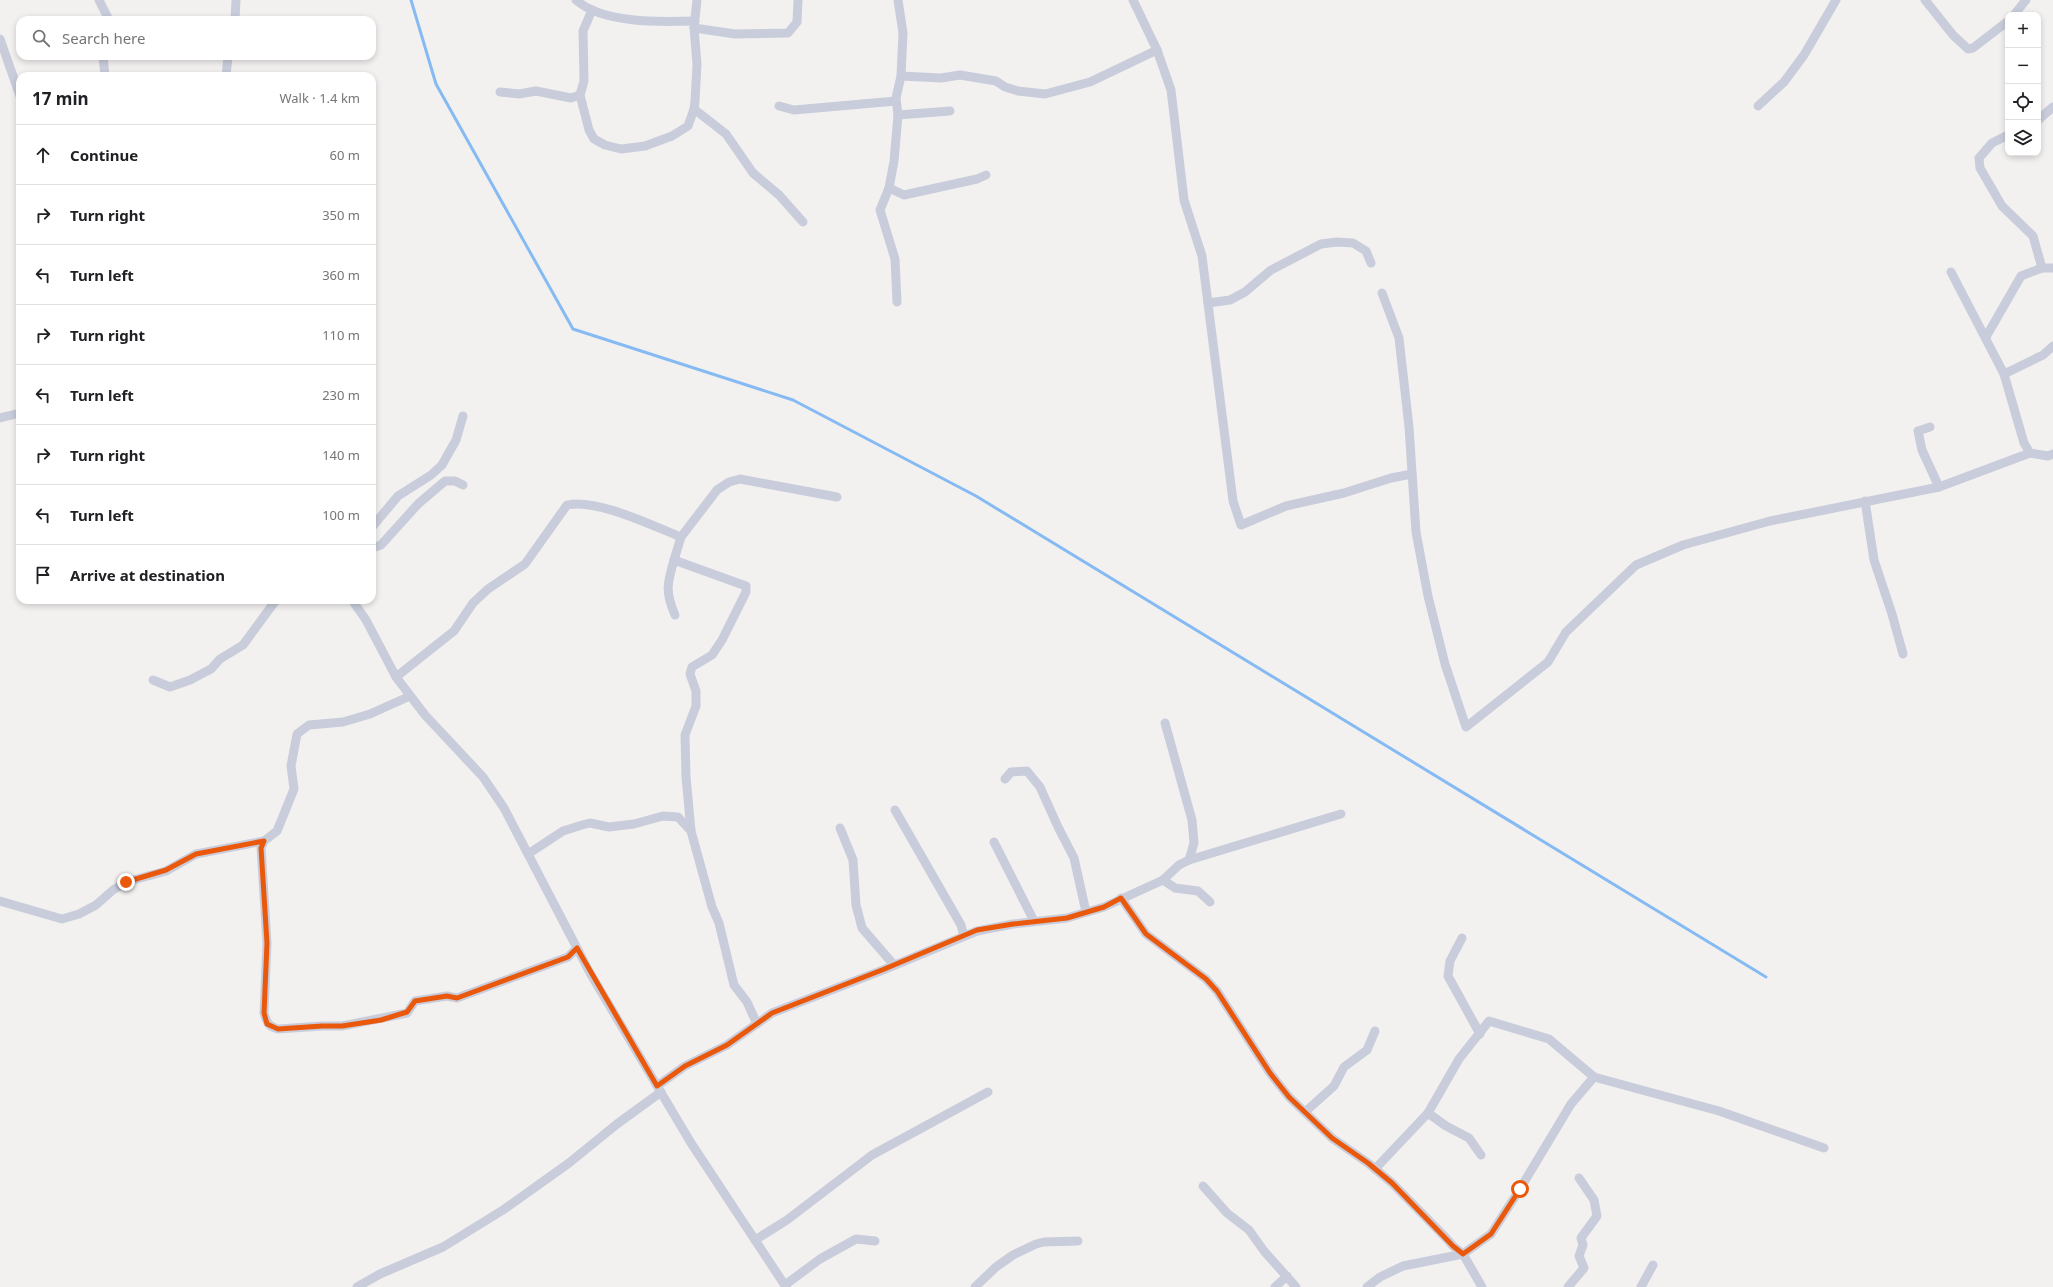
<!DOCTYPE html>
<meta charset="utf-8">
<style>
body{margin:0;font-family:"Noto Sans",sans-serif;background:#f6f6f6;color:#202124}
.controls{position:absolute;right:12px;top:12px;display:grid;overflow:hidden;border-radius:8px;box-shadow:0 2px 6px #0003}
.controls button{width:36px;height:36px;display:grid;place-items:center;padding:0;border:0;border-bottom:1px solid #e0e0e0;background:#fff;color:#202124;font:20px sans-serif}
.stop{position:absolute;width:12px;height:12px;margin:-9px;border:3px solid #ea580c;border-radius:50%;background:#fff}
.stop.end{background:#ea580c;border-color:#fff;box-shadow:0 1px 4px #0008}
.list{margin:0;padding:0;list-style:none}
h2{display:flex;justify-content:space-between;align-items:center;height:52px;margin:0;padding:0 16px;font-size:17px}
h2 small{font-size:13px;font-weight:400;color:#757577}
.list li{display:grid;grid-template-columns:26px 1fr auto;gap:12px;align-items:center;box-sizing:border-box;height:60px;padding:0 16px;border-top:1px solid #e0e0e0}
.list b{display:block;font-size:15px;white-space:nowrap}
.list em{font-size:13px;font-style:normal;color:#757577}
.icon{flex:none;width:22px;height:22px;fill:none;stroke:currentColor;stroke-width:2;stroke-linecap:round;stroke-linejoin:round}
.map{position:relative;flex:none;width:2053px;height:1287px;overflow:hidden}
.search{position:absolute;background:#fff;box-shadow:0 2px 6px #0003;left:16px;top:16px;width:360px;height:44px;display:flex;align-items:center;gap:10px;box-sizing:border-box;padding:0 14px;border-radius:12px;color:#757577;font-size:15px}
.panel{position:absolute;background:#fff;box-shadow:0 2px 6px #0003;left:16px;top:72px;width:360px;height:532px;border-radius:12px}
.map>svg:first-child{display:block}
</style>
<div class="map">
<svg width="2053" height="1287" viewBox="0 0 2053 1287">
<rect width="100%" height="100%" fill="#f3f1f0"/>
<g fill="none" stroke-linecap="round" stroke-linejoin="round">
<path stroke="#86baf3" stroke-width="3" d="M411,0l25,84 137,245 220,71 183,96 790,481"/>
<g stroke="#c9cddb" stroke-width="9">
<path d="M99,0l10,20"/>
<path d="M576,0c27,24 85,22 119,21"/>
<path d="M898,0l5,33 -2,43 -5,22 2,17 52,-4"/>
<path d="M1133,0l24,50 14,40 13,110 18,56 31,245 8,24 45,-19 58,-13 47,-15 21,-4"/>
<path d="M1925,0l28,35 15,14 5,-1 35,-27"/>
<path d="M592,10l-9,21 1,50 -4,14 9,35 5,9 11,6 16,4 24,-3 27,-10 16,-10 6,-17 1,-8 2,-37 -3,-36 3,-28"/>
<path d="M2014,15l12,-15"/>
<path d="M235,20l1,-20"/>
<path d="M694,28l41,6 53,-1 9,-11 1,-22"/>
<path d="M0,39l20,57"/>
<path d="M103,56l2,20"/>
<path d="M226,76l2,-20"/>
<path d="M901,76l40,2 19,-3 36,6 9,6 13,4 27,3 45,-12 67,-32"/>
<path d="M500,92l19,2 17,-3 35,7 9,-3"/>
<path d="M779,106l15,4 102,-9"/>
<path d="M1758,106l26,-24 20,-27 32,-55"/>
<path d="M694,109l32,25 27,39 26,22 24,27"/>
<path d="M898,115l-4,46 -5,27 15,7 73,-16 9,-4"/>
<path d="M2038,120l15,-13"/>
<path d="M2008,135l-16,8 -13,15 1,10 22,38 31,30 9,32"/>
<path d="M889,188l-9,22 15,49 2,43"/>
<path d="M1951,272l53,102 20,69 6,10 18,3 5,-2"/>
<path d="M1382,293l17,45 10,89 7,105 12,64 17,68 21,63 82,-65 18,-30 70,-67 47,-20 87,-24 169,-34 91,-34"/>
<path d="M1208,303l22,-3 15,-8 26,-22 50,-26 16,-2 16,1 13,8 5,12"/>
<path d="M1986,337l35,-61 21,-8h11"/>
<path d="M2004,374l39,-19 10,-9"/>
<path d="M0,418l20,-5"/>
<path d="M1930,427l-12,4 4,19 17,37"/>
<path d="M1865,501l9,59 18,54 11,40"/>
<path d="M372,527l26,-31 33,-21 11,-10 14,-25 7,-24"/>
<path d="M372,548l9,-3 37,-41 27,-23h10l8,4"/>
<path d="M674,560c-7,24 -9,32 1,55"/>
<path d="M352,600l14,20 30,57 29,38 58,62 21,31 86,165 101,170 95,144"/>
<path d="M396,677l58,-46 19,-28 15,-14 37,-25 42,-59c29,-7 86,21 114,32"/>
<path d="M153,680l17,7 20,-7 21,-11 9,-10 23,-14 33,-45"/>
<path d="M1165,723l27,97 2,23 -5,17"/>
<path d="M1005,779l6,-7 16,-1 13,16 18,40 16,31 12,54"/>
<path d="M895,810l66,115 3,11"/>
<path d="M840,828l13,32 3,45 6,23 32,37"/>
<path d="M691,831l-5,-54 -1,-42 11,-29v-15l-6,-17 2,-7 20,-12 10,-15 24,-48v-6l-72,-26 7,-23 36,-47 12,-8 11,-3 97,18"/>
<path d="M264,841l-3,7 6,95 -3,70c3,10 4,13 14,16l44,-3h20l65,-13 8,-12 32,-5 10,2 111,-41 9,-9"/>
<path d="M994,842l40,79"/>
<path d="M528,854l35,-23 19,-6 8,-2 19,4 25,-3 29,-8 15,1 13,14 21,76 7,16 15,62 13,17 10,22"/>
<path d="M1163,880l12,8 23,3 12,11"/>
<path d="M1121,898l25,36 60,45 11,12 53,82 19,24 43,41 36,25 24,20 54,55 7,8 10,8 19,33"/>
<path d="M0,901l62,18 17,-5 17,-9 17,-15 13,-8 40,-11 30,-17 68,-13 13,-10 17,-42 -3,-23 6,-32 12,-9 34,-3 27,-8 40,-18"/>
<path d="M1462,938l-12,23 -2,15 32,58"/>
<path d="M657,1086l28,-20 42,-21 45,-32 111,-43 94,-39 36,-7 54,-6 37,-11 59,-27 16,-15 10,-5 152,-46"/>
<path d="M1305,1112l29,-26 10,-19 23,-17 8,-19"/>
<path d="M1428,1113l18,13 23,12 12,17"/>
<path d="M1375,1169l53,-56 31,-54 30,-38 60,18 45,38 125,34 105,37"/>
<path d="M1203,1186l24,27 22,17 15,21 32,36"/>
<path d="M755,1240l32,-20 85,-65 116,-63"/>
<path d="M785,1285l35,-26 36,-20 19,2"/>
<path d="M357,1287l23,-13 63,-27 60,-37 66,-47 48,-39 44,-32"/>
<path d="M975,1287l21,-20 17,-12 23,-11 8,-2 34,-1"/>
<path d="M1275,1287l12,-11"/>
<path d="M1367,1287l13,-10 23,-11 60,-12 28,-20 29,-45 51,-85 23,-27"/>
<path d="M1568,1287l16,-19 -5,-12 4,-11 -2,-7 16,-22 -3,-16 -15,-22"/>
<path d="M1641,1287l12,-22"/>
</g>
</g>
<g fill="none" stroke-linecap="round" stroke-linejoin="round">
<path stroke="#ea580c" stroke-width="5" d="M126,882l40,-12 30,-16 68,-13 -3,7 6,95 -3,70 3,11 11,5 44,-3h20l39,-6 26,-8 8,-11 32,-5 10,2 111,-41 9,-9 80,138 28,-20 42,-21 45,-32 110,-43 95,-40 36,-6 54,-6 37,-11 17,-9 25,36 60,45 11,12 53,82 19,24 43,41 36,25 24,20 61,63 10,8 28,-20 29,-45"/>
</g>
</svg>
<div class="controls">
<button>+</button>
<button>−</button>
<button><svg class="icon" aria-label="locate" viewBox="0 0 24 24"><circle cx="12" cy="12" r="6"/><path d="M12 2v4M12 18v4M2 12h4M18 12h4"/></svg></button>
<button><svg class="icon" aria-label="layers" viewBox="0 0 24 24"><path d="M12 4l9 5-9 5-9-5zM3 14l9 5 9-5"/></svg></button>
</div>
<div class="stop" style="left:1520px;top:1189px"></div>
<div class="stop end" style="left:126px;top:882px"></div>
<div class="search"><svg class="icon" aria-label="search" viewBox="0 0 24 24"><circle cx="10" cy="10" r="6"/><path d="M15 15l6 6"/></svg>Search here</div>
<section class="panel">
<h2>17 min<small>Walk · 1.4 km</small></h2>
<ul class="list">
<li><svg class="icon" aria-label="ahead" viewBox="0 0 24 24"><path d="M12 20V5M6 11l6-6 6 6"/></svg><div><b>Continue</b></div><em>60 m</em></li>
<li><svg class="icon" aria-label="right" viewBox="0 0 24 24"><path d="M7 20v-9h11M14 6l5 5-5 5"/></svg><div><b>Turn right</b></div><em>350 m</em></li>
<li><svg class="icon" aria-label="left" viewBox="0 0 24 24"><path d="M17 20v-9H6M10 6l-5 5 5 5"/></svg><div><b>Turn left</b></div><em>360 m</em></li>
<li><svg class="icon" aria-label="right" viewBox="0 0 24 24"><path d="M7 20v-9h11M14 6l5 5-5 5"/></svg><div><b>Turn right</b></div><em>110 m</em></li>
<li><svg class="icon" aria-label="left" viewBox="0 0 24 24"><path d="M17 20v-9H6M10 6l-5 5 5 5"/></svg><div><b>Turn left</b></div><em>230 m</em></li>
<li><svg class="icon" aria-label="right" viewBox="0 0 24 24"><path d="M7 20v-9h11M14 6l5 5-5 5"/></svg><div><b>Turn right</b></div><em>140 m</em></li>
<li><svg class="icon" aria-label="left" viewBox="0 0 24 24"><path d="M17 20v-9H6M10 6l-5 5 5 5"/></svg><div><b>Turn left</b></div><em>100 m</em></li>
<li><svg class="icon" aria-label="arrive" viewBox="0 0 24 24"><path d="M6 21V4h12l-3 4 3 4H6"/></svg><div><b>Arrive at destination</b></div></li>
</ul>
</section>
</div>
